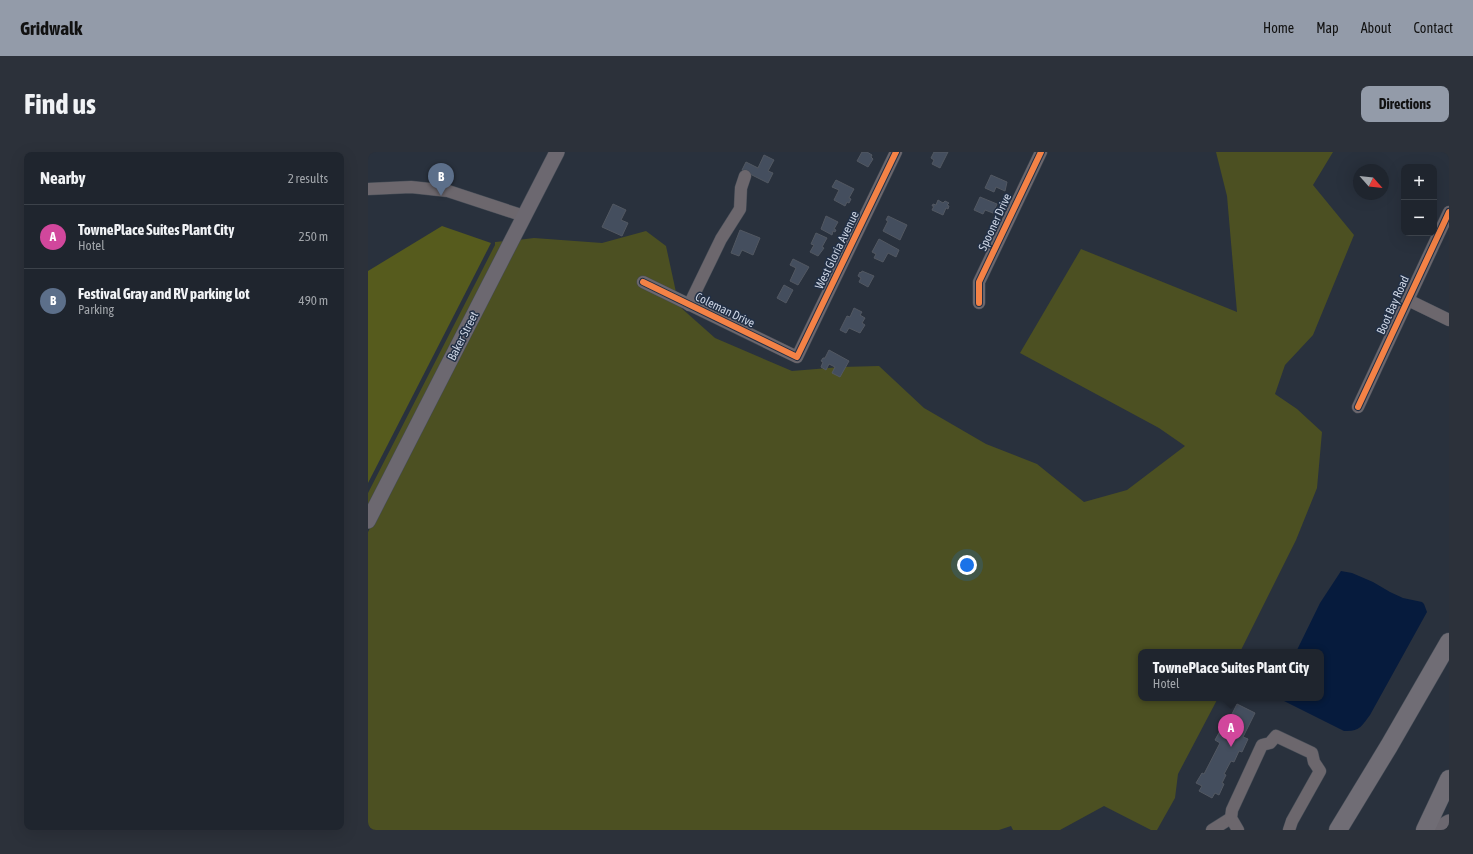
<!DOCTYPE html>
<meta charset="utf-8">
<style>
body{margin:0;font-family:"Asap Condensed",sans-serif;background:#2c313a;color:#f1f3f6}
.controls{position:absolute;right:12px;top:12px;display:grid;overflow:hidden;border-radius:8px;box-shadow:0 4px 16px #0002}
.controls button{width:36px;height:36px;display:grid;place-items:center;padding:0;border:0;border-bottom:1px solid #3c424a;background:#1f252e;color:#f1f3f6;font:20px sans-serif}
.compass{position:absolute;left:985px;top:12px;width:36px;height:36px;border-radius:50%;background:#1f252e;box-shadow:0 4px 16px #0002;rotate:117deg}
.you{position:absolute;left:599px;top:413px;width:14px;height:14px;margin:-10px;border:3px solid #fff;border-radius:50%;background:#1a73e8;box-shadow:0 0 0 6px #1a73e833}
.badge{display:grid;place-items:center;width:26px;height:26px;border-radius:50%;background:#939ba9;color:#fff;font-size:13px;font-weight:700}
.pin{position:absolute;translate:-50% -33px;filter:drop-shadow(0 1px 2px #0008)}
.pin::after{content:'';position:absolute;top:21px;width:14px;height:12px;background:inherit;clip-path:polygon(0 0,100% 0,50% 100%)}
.popup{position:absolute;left:770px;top:497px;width:186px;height:52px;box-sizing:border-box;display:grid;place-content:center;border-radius:8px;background:#1f252e;filter:drop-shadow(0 1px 3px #0005);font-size:13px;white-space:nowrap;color:#a1a5aa}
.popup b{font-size:15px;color:#f1f3f6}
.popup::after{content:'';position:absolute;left:50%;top:100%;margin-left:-8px;border:8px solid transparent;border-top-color:#1f252e}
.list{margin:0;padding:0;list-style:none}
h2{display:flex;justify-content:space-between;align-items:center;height:52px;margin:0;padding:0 16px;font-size:17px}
h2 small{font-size:13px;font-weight:400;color:#a1a5aa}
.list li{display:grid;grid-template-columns:26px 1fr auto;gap:12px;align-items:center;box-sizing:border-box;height:64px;padding:0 16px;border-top:1px solid #3c424a}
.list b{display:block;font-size:15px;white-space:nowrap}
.list p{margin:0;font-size:13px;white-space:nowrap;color:#a1a5aa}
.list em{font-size:13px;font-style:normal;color:#a1a5aa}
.map{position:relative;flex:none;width:1081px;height:678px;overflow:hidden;border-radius:8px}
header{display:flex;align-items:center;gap:24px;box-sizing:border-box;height:56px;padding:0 20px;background:#939ba9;color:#111}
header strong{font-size:19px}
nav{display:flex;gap:22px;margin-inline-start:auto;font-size:14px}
.intro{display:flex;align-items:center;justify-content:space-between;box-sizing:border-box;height:96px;padding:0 24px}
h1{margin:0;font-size:28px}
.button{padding:10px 18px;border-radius:8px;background:#939ba9;color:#111;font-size:14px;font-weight:700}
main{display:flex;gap:24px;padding:0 24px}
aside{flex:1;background:#1f252e;border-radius:8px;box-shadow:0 4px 16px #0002}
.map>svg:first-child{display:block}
</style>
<header>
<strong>Gridwalk</strong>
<nav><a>Home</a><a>Map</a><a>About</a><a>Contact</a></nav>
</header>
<div class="intro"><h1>Find us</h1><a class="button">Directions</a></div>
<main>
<aside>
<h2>Nearby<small>2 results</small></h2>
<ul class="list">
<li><span class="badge" style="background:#d1479c">A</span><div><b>TownePlace Suites Plant City</b><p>Hotel</p></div><em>250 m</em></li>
<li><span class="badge" style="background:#5c6f8a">B</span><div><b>Festival Gray and RV parking lot</b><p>Parking</p></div><em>490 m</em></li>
</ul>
</aside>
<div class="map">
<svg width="1081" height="678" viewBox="0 0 1081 678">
<rect width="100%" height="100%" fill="#29313d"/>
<g fill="#4c5022">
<path d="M848,0h117l-20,33 41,50 -41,100 -28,30 -10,29 22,15 25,23 -5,56 -21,52 -56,112h-99v46h77l-40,76 -3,24 -18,32h-6l-47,-24 -44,24h-47l-2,-4 -12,4h-631v-298l150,-292 16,-2 68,5 44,-12 20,15 13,60 36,32 77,33 49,-4 38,-1 45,42 62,36 51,20 47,38 43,-12 58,-44 -26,-18 -139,-75 61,-104 156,63 -10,-116z"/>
<path d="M138,89l-138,269v-17l127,-248v-3z"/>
</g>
<path fill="#565b1d" d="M74,74l49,17 -123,240v-212z"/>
<path fill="#061b3d" d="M973,419l11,2 21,9 17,10 13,6 19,4 2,2 3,8 -57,103c-8,11 -11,17 -26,16l-66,-33h43v-46h-25l24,-49z"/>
<g fill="#444e5e" stroke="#525862">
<path d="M494,0h5l5,3 -1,2 2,2 -5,8 -11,-6z"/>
<path d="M566,0h14l-8,16 -8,-4 2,-4 -3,-2z"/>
<path d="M396,3l10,5 -6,11 5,2 -5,10 -26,-13 4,-8 12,6z"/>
<path d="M623,23l16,7 -2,9 -9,-4 -2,5 -9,-4z"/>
<path d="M468,28l18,9 -5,9 2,1 -2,4 -2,-1 -2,4 -11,-6 5,-10 -7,-3z"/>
<path d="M612,45l17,7 -4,9 -8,-3 -2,4 -9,-4z"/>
<path d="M570,48l5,3 2,-2 4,2 -2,2 2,1 -1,3 -2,-1 -3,7 -11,-5 2,-4h-2l1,-2 3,1z"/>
<path d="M245,52l13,6 -5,10 7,3 -6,13 -20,-9z"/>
<path d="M458,64l12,6 -4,7 2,1 -1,2 -2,-1 -1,4 -11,-6z"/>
<path d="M520,64l19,9 -7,15 -17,-9 5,-10 -2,-1z"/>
<path d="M372,78l20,8 -7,17 -11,-5 -3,6 -8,-3z"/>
<path d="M448,81l11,5 -5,9 2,1 -6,8 -8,-4 4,-7 -3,-1z"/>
<path d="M511,87l20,11 -3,7 -8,-4 -5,9 -9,-4 2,-4 -4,-2z"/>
<path d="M425,107l16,8 -11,18 -8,-4 6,-13 -6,-3z"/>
<path d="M494,119l12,5 -6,11 -9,-5 2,-4 -3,-2 2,-4 1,1z"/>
<path d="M416,133l9,5 -7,13 -9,-5z"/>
<path d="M486,156l8,4 -2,3 5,3 -3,5 3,2 -5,8 -11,-5 -3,5 -6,-3 7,-14 3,1z"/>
<path d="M461,198l20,11 -9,16 -8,-4 3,-6 -6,-3 -3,6 -5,-3 2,-5 -2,-1 2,-3h2z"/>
<path d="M869,552l18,9 -12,24 5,2 -6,13 -3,-1 -5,11 -3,-1 -7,13 2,1 -4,8 2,1 -5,11 -4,-2 -3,5 -13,-7 3,-5 -6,-3 6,-10 2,1 16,-31 -5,-3 6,-11 3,1z"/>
</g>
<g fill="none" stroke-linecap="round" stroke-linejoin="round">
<g stroke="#454c56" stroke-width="13">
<g id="minor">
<path d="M0,37l43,-2 37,4 76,25"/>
<path d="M275,130l154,75 99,-205"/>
<path d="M1040,148l41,20"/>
<path d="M611,151v-21l62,-130"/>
<path d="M321,153l32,-66 19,-30 1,-21 4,-12"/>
<path d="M990,255l91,-195"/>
<path d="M844,678l19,-12"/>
<path d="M870,678l-7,-12 1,-8 30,-65 8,-2 6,-7 36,17 2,9 6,9 -28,50 -3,9"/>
</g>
</g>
<g stroke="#454c56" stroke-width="16">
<g id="major">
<path d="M0,369l189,-369"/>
<path d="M1067,678l14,-8"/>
</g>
</g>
<g stroke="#454c56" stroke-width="19">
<g id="highway">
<path d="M970,678l51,-84 60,-104"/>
<path d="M1057,678l24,-51"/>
</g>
</g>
<use href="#minor" stroke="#6c676d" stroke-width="12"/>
<use href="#major" stroke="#6c6870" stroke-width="15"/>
<use href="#highway" stroke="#706d75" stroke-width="18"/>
<g stroke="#212f45" stroke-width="8">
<g id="cycleway">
<path d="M275,130l154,75 99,-205"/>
<path d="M611,151v-21l62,-130"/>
<path d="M990,255l91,-195"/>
</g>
</g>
<use href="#cycleway" stroke="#f48246" stroke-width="6"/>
</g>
<g text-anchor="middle" stroke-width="3" stroke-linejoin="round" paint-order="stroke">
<g font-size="12" fill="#ccd4e3" stroke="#212f45">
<text transform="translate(627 70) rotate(-65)" y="4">Spooner Drive</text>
<text transform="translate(469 98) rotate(-64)" y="4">West Gloria Avenue</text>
<text transform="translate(1025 153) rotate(-66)" y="4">Boot Bay Road</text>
<text transform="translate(357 158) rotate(26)" y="4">Coleman Drive</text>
<text transform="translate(95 184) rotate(-63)" y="4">Baker Street</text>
</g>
</g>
</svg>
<div class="controls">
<button>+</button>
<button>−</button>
</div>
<svg class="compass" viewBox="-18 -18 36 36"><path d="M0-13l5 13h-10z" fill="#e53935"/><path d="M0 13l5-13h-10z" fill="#a1a5aa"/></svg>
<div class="you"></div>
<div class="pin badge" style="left:863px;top:595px;background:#d1479c">A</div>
<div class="popup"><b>TownePlace Suites Plant City</b>Hotel</div>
<div class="pin badge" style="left:73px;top:44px;background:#5c6f8a">B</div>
</div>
</main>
